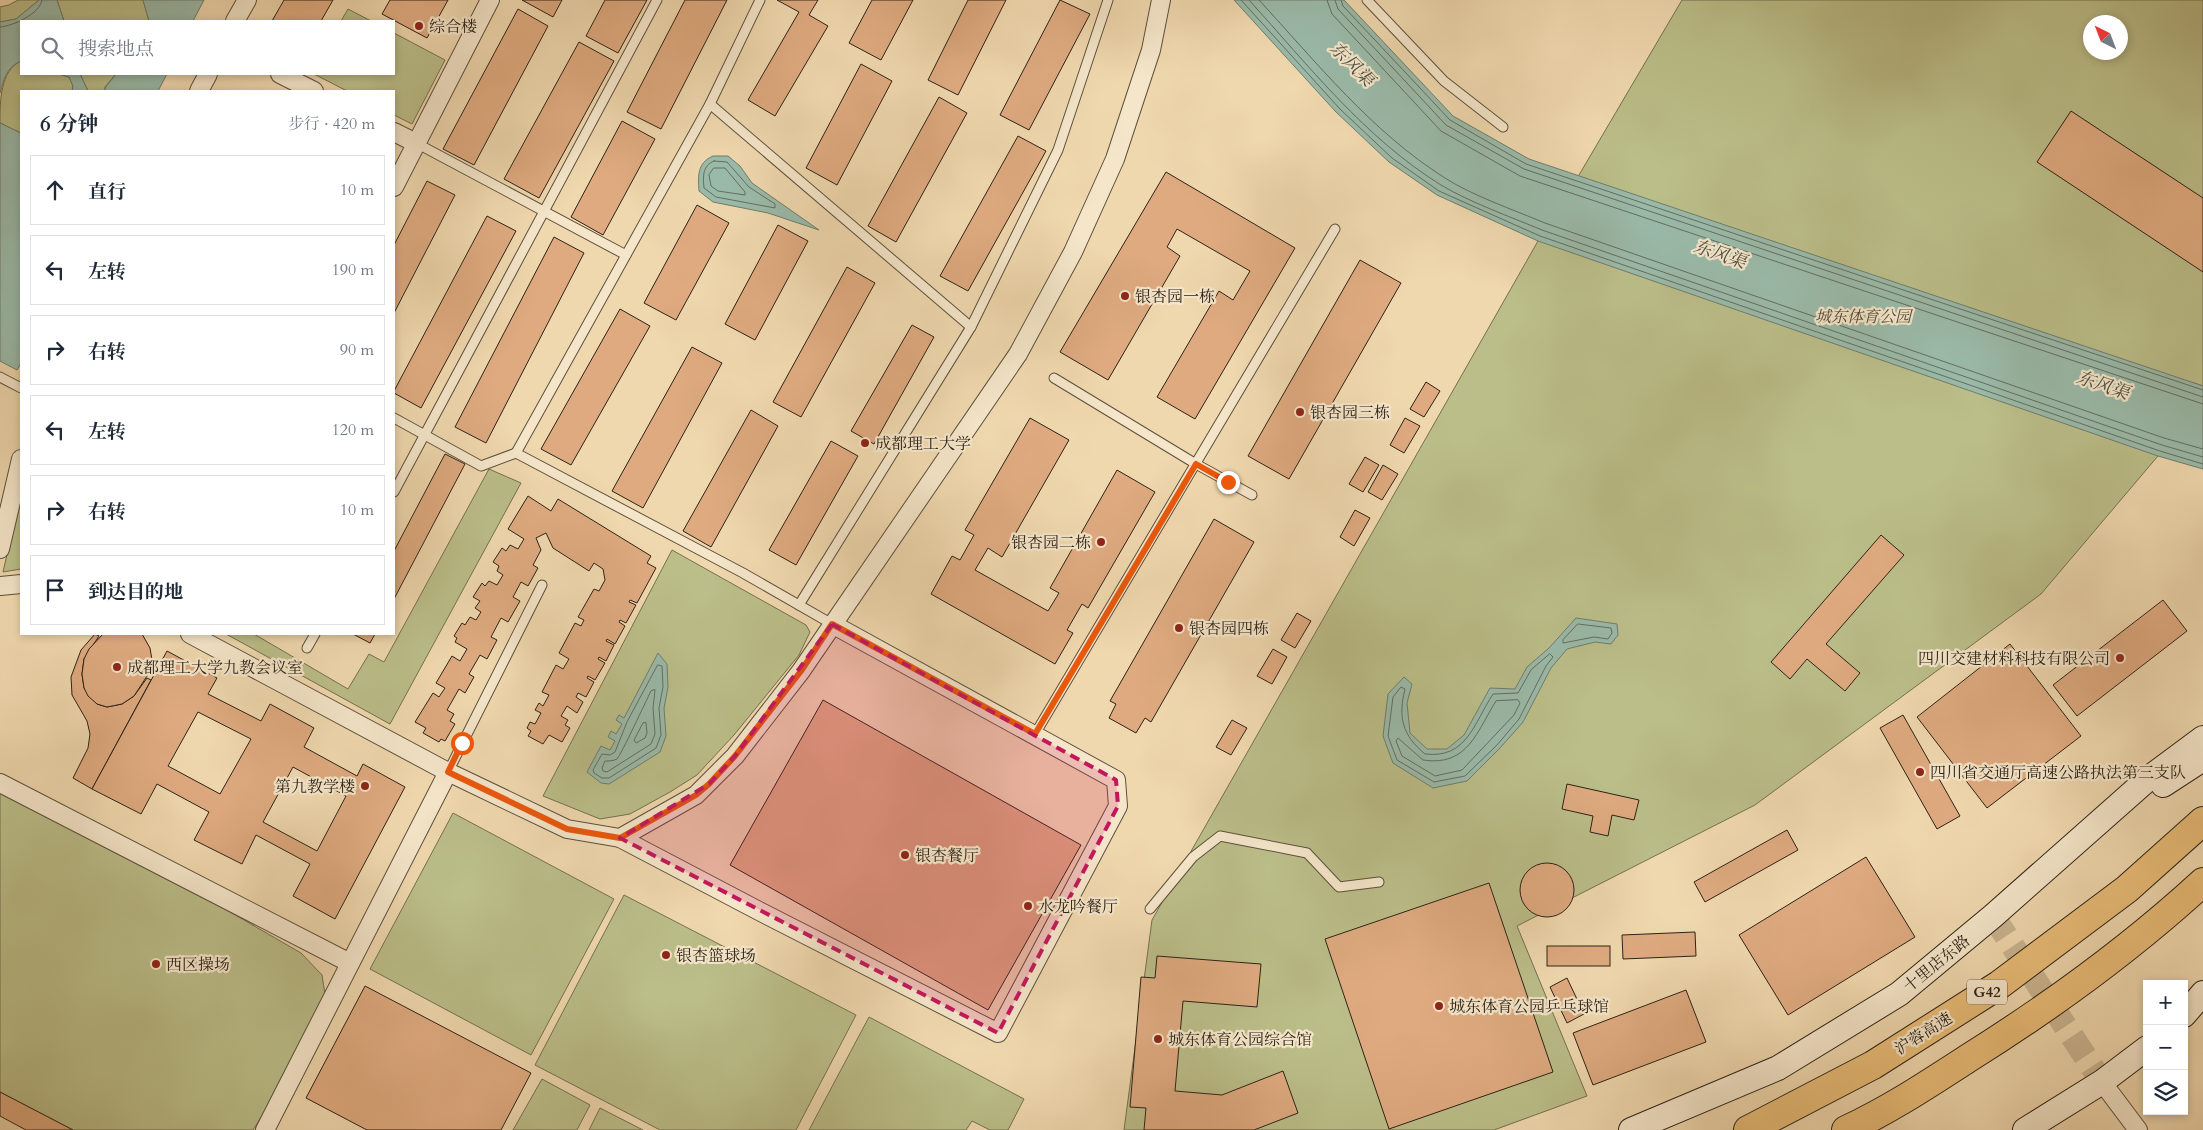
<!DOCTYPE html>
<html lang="zh">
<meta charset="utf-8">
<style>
body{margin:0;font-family:Cardo,"Noto Serif SC",serif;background:#f6f6f7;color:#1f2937}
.controls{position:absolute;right:15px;bottom:15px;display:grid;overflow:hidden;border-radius:0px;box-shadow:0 2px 8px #0003}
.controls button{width:45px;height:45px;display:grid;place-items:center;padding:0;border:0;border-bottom:1px solid #e0e1e3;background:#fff;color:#1f2937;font:25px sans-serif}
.compass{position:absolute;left:2083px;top:15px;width:45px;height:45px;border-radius:50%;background:#fff;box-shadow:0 2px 8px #0003;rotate:318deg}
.stop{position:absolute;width:15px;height:15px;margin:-11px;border:4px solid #ea580c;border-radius:50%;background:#fff}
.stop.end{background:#ea580c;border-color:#fff;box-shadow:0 1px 5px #0008}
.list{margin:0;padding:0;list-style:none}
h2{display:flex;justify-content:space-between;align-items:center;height:65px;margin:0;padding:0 20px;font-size:21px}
h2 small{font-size:16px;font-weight:400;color:#747a83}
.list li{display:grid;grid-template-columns:32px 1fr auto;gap:15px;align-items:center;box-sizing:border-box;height:70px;margin:0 10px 10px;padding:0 10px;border:1px solid #e0e1e3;border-radius:0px}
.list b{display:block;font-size:19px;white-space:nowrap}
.list em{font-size:16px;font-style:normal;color:#747a83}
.icon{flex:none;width:28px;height:28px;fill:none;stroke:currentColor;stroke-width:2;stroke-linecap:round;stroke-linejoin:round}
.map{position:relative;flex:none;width:2203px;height:1130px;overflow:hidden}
.search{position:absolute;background:#fff;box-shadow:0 2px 8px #0003;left:20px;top:20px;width:375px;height:55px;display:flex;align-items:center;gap:12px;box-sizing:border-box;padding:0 18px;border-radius:0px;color:#747a83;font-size:19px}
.panel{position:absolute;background:#fff;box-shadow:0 2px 8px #0003;left:20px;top:90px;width:375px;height:545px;border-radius:0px}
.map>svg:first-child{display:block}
</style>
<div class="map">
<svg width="2203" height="1130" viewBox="0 0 2203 1130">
<rect width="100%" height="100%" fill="#f0d8ae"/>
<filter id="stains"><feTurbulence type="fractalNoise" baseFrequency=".004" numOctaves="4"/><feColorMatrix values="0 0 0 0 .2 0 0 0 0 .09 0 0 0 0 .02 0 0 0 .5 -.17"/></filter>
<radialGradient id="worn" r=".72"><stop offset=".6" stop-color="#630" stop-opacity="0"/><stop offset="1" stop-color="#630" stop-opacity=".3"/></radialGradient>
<g fill="#bbbe89" stroke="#747050" fill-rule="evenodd">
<path d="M18,0h21l-23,19 -16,3v-15l9,-2z"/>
<path d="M57,0h86l6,21h-85z"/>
<path d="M1682,0h521v386l-9,-3 -36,73 -117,138 -286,211 -238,121 70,170 -93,34h-370l28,-210 386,-679 41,-66zM2090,22h30v30h-30z"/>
<path d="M348,9l23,12h-30z"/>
<path d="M394,33l51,27 -33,64 -18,-9v-24h-47l-33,-17h80z"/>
<path d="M21,61v13h38l10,3 4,9 -1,5h-51v42l-21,-10c0,-22 0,-52 21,-62z"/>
<path d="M80,74h36l-11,13v4h-17z"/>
<path d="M489,469l32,14 -131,241 -164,-90h28l94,55 21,-35 15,8z"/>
<path d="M21,493v76l-18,3z"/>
<path d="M672,550l134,75 4,7 -11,23 -65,80 -37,40 -27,17 -40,22 -30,5 -57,-23z"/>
<path d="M0,792l206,106 95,55 21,22 3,19 -37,81 -35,55h-180l-73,-38z"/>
<path d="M453,813l161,86 -83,156 -161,-86z"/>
<path d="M624,895l232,120 -60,115h-136l-125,-65z"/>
<path d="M869,1017l155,82 -16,31h-18l-18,-9 -6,9h-157z"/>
<path d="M542,1079l48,26 -13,25h-64z"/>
<path d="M600,1108l43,22h-54z"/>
</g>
<g fill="#9abaa9" stroke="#6e7d6f">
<path d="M39,0h18l7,21h-43v40c-14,6 -17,17 -21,32v-71l16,-3z"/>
<path d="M143,0h61l-11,21h-44z"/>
<path d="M1234,0h110l109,116 76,43 674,227v83l-45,-13 -620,-215 -101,-46 -48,-33 -53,-50z"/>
<path d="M59,74h21l8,17h-16l1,-5 -4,-9z"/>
<path d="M116,74h51l-9,17h-53v-3z"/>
<path d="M0,123l21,10v230l-4,7 -17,-9z"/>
<path d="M713,156h15l12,10 12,17 67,47 -51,-17 -55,-11 -14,-11c-1,-15 -2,-28 14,-35z"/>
<path d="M1576,618l41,6 1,11 -7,9 -16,-2 -28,7 -16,19 -28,54 -23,26 -33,33 -34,7 -40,-25 -10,-27 5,-42 16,-17 8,7 -5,19 3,30 17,16h20l17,-14 26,-47 25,1 12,-22 22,-19z"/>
<path d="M658,653l9,11 1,23 -4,21 2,28 -6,16 -51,32 -8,-1 -14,-11 14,-26 9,4 5,-9 -7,-4 3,-6 5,3 6,-10 -6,-4 3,-5 5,3z"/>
</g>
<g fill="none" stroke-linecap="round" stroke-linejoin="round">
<g stroke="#636e60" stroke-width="1">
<path d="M1241,0l99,109 52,49 47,33 101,45 620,215 43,13"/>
<path d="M1249,0c59,65 116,138 192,185 28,17 70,32 101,45l620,215 41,12"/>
<path d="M1259,0c58,63 113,132 186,178 26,17 69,32 100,45l619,215 39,11"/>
<path d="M1327,0l5,14 109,117 79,45 683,228"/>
<path d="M1335,0l3,9 108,116 78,44 679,228"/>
<path d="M1341,0l2,6 107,114 76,44 677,226"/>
<path d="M0,27c13,-1 40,-13 42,-27"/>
<path d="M714,161l13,1 22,25 26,17v4l-59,-11 -12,-9c-1,-11 -2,-22 10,-27z"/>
<path d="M714,168h11l20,24v3l-27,-4 -7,-5 -2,-11z"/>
<path d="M1578,624l33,4 1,5 -4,6 -14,-2 -31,6v-3z"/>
<path d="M1550,654l3,3 -7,9 -27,53 -22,26 -32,31 -31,6 -37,-22 -9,-24 5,-39 8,-10 4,2c-7,28 -3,46 20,65 42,5 49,-31 68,-60l25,-1 13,-23z"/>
<path d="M658,665l4,1 1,21 -4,21 2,27 -5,13 -47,30h-7l-8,-5 -1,-3 9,-16 8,1 5,-3 12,-30z"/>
<path d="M655,690l-2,18 2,26 -4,10 -44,28 -4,-1 -1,-3 3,-7c4,0 8,0 12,-2 4,-4 29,-58 34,-68z"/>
<path d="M1518,700l2,3 -6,12 -52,55 -27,6 -33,-20 -6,-15 2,-3 25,22c45,7 54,-29 73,-59z"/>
<path d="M646,723l1,10 -2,5 -9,5 -2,-3 9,-17z"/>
</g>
</g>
<g fill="#dfaa80" stroke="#2c2217" fill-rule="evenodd">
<path d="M284,0h49l-12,21h-49z"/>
<path d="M390,0h58l-21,38 -45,-24z"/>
<path d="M522,0h40l-9,17z"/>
<path d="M605,0h42l-29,53 -32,-17z"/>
<path d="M685,0h42l-66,129 -34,-17z"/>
<path d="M777,0h41l-9,15 19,11 -53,90 -27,-16 51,-88z"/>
<path d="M872,0h41l-32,60 -32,-17z"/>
<path d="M968,0h38l-48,95 -30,-15z"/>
<path d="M1060,0l30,14 -61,116 -29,-15z"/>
<path d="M518,9l30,17 -74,139 -31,-16z"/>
<path d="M579,42l35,19 -75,137 -35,-19z"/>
<path d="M861,64l31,17 -55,104 -31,-17z"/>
<path d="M939,97l28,16 -71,129 -28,-16z"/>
<path d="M2071,111l132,87v74l-166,-110z"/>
<path d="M622,121l33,18 -52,96 -32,-18z"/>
<path d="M1018,136l28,15 -78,140 -28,-15z"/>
<path d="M1166,172l129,76 -100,171 -38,-22 62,-106 14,9 17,-29 -73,-42 -10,18 13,9 -72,124 -48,-28z"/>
<path d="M427,181l28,14 -61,118v-68z"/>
<path d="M697,205l32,18 -53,97 -32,-17z"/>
<path d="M487,216l29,15 -95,177 -27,-15v-2z"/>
<path d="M778,225l30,16 -53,99 -30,-16z"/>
<path d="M554,237l30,16 -98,190 -31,-16z"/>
<path d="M1360,260l41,23 -112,196 -41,-23z"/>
<path d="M847,267l28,16 -74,134 -28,-15z"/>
<path d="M620,309l30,17 -79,139 -30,-16z"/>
<path d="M912,325l22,12 -60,107 -23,-13z"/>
<path d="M692,347l30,16 -79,145 -31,-17z"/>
<path d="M1426,382l14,9 -16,26 -14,-8z"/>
<path d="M751,410l27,16 -67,121 -28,-16z"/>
<path d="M1030,418l39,22 -67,117 -14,-9 -13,22 73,41 11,-18 -9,-5 67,-118 38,22 -67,116 -6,-4 -15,26 6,3 -18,31 -124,-70 21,-38 8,4 14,-25 -9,-5z"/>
<path d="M1405,418l15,8 -16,27 -14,-8z"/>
<path d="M831,441l27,15 -62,109 -27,-15z"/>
<path d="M445,454l20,10 -71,135v-48z"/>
<path d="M1365,457l14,8 -16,27 -14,-8z"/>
<path d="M1383,465l15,9 -16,26 -14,-8z"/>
<path d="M528,496l23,15 7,-12 93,57 -4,7 9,5 -19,35 -7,-3 -1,2 7,3 -10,18 -6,-3 -1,2 6,4 -10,18 -8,-5 -1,2 8,4 -8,16 -7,-4 -1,2 7,4 -10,17 -7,-4 -1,2 7,4 -8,15 -8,-4 -2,4 7,5 -6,11 -10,-7 -6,10 7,4 -3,5 5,3 -8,14 -13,-7 -6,9 -15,-8 3,-5 -4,-3 3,-6 5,2 6,-11 -6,-3 4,-7 4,3 6,-11 -7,-3 14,-27 7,4 6,-10 -10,-6 16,-30 6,3 3,-6 -6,-3 16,-28 5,2 6,-11 -2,-11 -9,-6 -5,8 -36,-23 -7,-15 -10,5 5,12 -8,15 5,3 -10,18 -7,-4 -8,15 7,4 -12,21 -7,-4 -10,19 6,3 -10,19 -7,-4 -11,19 5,3 -9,16 -6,-4 -12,21 7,4 -4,7 5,3 -10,17 -4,-2 -2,3 -16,-9 3,-5 -11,-6 18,-29 6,4 6,-9 -9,-5 16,-27 8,5 7,-12 -12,-7 2,-4 -3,-2 8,-13 3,2 5,-8 6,3 5,-8 -6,-4 5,-7 -7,-4 9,-14 3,3 4,-5 8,4 6,-10 -6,-4 2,-5 -6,-4 9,-14 4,3 4,-6 8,4 6,-10 -16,-10z"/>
<path d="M1355,510l15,8 -16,28 -14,-9z"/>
<path d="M1214,519l40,23 -103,180 -6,-4 -9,15 -27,-15 7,-14 -6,-3z"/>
<path d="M1881,535l23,20 -78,89 34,29 -15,18 -38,-32 -17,20 -19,-17z"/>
<path d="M2163,600l24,31 -110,85 -24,-31z"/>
<path d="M1297,613l14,8 -16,27 -14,-8z"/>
<path d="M95,634l4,2 -15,23 -2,15 2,14 13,16 10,3 15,-3 12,-8 13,-18 4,2 -59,109 -19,-11 15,-30 2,-14 -3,-13 -15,-26 -1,-18 10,-27z"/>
<path d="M103,634h39l8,14 2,12 -3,13 -15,23 -12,8 -15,3 -10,-3 -9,-8 -4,-8 -2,-14 2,-15 5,-10z"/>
<path d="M353,634h22l-5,9z"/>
<path d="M2010,644l71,92 -94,72 -70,-91z"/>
<path d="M1273,649l14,8 -15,27 -15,-8z"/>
<path d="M167,651l50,27 -9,16 53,27 9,-17 44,24 -10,19 53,29 6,-12 42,23 -70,132 -42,-23 17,-32 -54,-29 -14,29 -48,-24 15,-28 -52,-28 -16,30 -49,-25zM198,712l53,27 -31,55 -52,-28zM293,767l53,29 -29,55 -54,-29z"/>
<path d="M823,700l258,145 -93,165 -258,-145z"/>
<path d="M1903,715l57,101 -23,13 -57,-101z"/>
<path d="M1232,720l15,8 -16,27 -15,-8z"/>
<path d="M1567,784l72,16 -5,20 -22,-5 -4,21 -18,-4 3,-16 -31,-7z"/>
<path d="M1787,830l11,20 -93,52 -11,-20z"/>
<path d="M1866,857l49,80 -127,78 -49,-80z"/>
<circle cx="1547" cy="890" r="27"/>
<path d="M1489,883l64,189 -164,57 -64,-190z"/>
<path d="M1695,932l1,24 -73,3 -1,-24z"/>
<rect x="1547" y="946" width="63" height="20"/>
<path d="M1157,956l104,8 -4,43 -74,-6 -8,90 47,4 61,-24 15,42 -44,17h-110l2,-22 -16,-1 11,-130 14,1z"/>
<path d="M1567,978l17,36 -17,9 -17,-36z"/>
<path d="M365,986l166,87 -30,57h-134l-61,-32z"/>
<path d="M1686,990l20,52 -113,43 -20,-52z"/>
<path d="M0,1092l73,38h-47l-26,-14z"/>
</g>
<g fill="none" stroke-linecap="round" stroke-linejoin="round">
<path stroke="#c9b490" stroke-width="24" stroke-dasharray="24 12" stroke-linecap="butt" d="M1993,916l109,166"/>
<g stroke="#5d503d" stroke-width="11">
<g id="lane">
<path d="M1367,0l77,81 59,46"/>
<path d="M710,104l261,223"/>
<path d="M416,143l210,112"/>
<path d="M0,377l21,11"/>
<path d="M1054,378l142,86 56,31"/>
<path d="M394,418l87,48 35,-13 227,120 89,51"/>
<path d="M516,453l194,-349 50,-104"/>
<path d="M394,492l263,-492"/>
<path d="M799,605l172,-278 87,-177 50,-150"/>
<path d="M307,648l8,-14"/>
<path d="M1035,734l300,-505"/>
<path d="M448,772l94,-187"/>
<path d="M1150,909l43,-52 27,-21 87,17 32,34 40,-5"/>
</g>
</g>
<g stroke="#5d503d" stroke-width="20">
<g id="street">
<path d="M235,21l12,-21"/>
<path d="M280,74l34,17"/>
<path d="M199,91l9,-17"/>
<path d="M394,132l22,11"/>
<path d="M394,187l96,-187"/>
<path d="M0,549l21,-90"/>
<path d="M0,586l21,-2"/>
<path d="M190,634l258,138 119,57 53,9 76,-43 39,-39 66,-85 217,-317 55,-102 42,-93 36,-109 10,-50"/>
<path d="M0,783l350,180"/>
<path d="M620,838l139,73 239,122 120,-227 -2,-26 -284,-156"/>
<path d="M2102,1082l36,48"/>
<path d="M265,1130l183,-358"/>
</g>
</g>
<g stroke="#2c2217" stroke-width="26">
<g id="secondary">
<path d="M2163,785l40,-26"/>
<path d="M2184,1015l19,-22"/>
<path d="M1631,1130l147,-62 121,-74 94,-78 156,-138 54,-40"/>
<path d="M2025,1130l77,-48 45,-34"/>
</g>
</g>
<g stroke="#2c2217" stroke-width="30">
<g id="highway">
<path d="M1748,1130l125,-65 126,-80 128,-96 76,-68"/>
<path d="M1846,1130c43,-20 81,-45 121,-71 83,-52 163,-110 236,-177"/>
</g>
</g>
<use href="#lane" stroke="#f5e6ca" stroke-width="9"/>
<use href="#street" stroke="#f5e6ca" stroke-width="18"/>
<use href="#secondary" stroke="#f5e6ca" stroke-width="24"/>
<use href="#highway" stroke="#e8bc77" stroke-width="28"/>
</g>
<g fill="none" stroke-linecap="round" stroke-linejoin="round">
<path stroke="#ea580c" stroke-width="6" d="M462,743l-14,29 119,57 53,9 76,-43 13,-11 26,-28 66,-85 31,-47 203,110 161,-270 32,18"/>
</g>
<path fill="#c2185b" fill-opacity="0.2" stroke="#c2185b" stroke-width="4" stroke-dasharray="10 6" stroke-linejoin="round" d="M832,624l284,156 2,26 -120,227 -378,-195 89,-54 26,-28z"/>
<g fill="#8f2418" stroke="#f5e6ca" stroke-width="2">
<circle cx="419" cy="26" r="5"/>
<circle cx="1125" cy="296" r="5"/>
<circle cx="1300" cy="412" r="5"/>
<circle cx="865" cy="443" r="5"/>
<circle cx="1101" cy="542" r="5"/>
<circle cx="1179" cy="628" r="5"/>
<circle cx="2120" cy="658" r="5"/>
<circle cx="117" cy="667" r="5"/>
<circle cx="1920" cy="772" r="5"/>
<circle cx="365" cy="786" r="5"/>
<circle cx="905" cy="855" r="5"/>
<circle cx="1028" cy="906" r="5"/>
<circle cx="666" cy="955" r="5"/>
<circle cx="156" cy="964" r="5"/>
<circle cx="1439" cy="1006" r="5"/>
<circle cx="1158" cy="1039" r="5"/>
</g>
<g text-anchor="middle" stroke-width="4.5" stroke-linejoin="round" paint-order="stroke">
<rect fill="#f5e6ca" stroke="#685d4d" stroke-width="1" x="1967" y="979.5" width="40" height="25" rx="4"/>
<g font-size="15" font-weight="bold" fill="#2c2217">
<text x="1987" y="997">G42</text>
</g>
<g font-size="16" fill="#2c2217" stroke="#f5e6ca" text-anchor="start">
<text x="429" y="32">综合楼</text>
<text x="1135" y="302">银杏园一栋</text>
<text x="1310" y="418">银杏园三栋</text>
<text x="875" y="449">成都理工大学</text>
<text x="1091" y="548" text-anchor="end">银杏园二栋</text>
<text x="1189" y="634">银杏园四栋</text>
<text x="2110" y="664" text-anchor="end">四川交建材料科技有限公司</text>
<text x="127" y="673">成都理工大学九教会议室</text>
<text x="1930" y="778">四川省交通厅高速公路执法第三支队</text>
<text x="355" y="792" text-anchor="end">第九教学楼</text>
<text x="915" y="861">银杏餐厅</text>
<text x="1038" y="912">水龙吟餐厅</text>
<text x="676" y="961">银杏篮球场</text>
<text x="166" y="970">西区操场</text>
<text x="1449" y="1012">城东体育公园乒乓球馆</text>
<text x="1168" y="1045">城东体育公园综合馆</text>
</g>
<g font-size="16" font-style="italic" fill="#504934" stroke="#f5e6ca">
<text x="1863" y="322">城东体育公园</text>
</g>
<g font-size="16" fill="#2c2217" stroke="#f5e6ca">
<text transform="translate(1936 963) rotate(-39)" y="6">十里店东路</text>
<text transform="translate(1923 1033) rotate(-32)" y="6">沪蓉高速</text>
</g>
<g font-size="18" font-style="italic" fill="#4d5043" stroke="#f5e6ca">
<text transform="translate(1352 64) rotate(45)" y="6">东风渠</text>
<text transform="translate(1720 254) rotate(19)" y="6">东风渠</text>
<text transform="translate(2103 385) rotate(19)" y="6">东风渠</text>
</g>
</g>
<rect width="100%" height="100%" filter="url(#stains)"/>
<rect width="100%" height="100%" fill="url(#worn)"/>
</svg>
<div class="controls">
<button>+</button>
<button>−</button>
<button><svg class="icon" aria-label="layers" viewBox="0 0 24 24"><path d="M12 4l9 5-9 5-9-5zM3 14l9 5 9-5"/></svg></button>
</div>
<svg class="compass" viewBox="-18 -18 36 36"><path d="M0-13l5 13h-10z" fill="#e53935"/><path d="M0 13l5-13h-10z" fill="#747a83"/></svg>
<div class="stop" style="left:462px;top:743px"></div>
<div class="stop end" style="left:1228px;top:482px"></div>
<div class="search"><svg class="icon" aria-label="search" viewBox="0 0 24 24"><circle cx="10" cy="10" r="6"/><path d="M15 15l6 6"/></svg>搜索地点</div>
<section class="panel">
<h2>6 分钟<small>步行 · 420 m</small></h2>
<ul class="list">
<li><svg class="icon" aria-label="ahead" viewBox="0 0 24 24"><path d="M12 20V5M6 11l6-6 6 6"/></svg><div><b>直行</b></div><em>10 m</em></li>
<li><svg class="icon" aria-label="left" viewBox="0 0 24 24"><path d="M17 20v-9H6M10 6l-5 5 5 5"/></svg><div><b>左转</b></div><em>190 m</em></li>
<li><svg class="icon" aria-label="right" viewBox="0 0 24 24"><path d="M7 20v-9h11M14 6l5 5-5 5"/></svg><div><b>右转</b></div><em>90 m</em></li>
<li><svg class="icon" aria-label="left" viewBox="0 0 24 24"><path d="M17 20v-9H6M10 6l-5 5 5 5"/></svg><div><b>左转</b></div><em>120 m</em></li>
<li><svg class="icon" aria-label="right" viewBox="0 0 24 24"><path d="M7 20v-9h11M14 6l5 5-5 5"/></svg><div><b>右转</b></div><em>10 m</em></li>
<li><svg class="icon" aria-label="arrive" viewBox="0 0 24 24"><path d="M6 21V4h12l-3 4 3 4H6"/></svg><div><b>到达目的地</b></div></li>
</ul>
</section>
</div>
